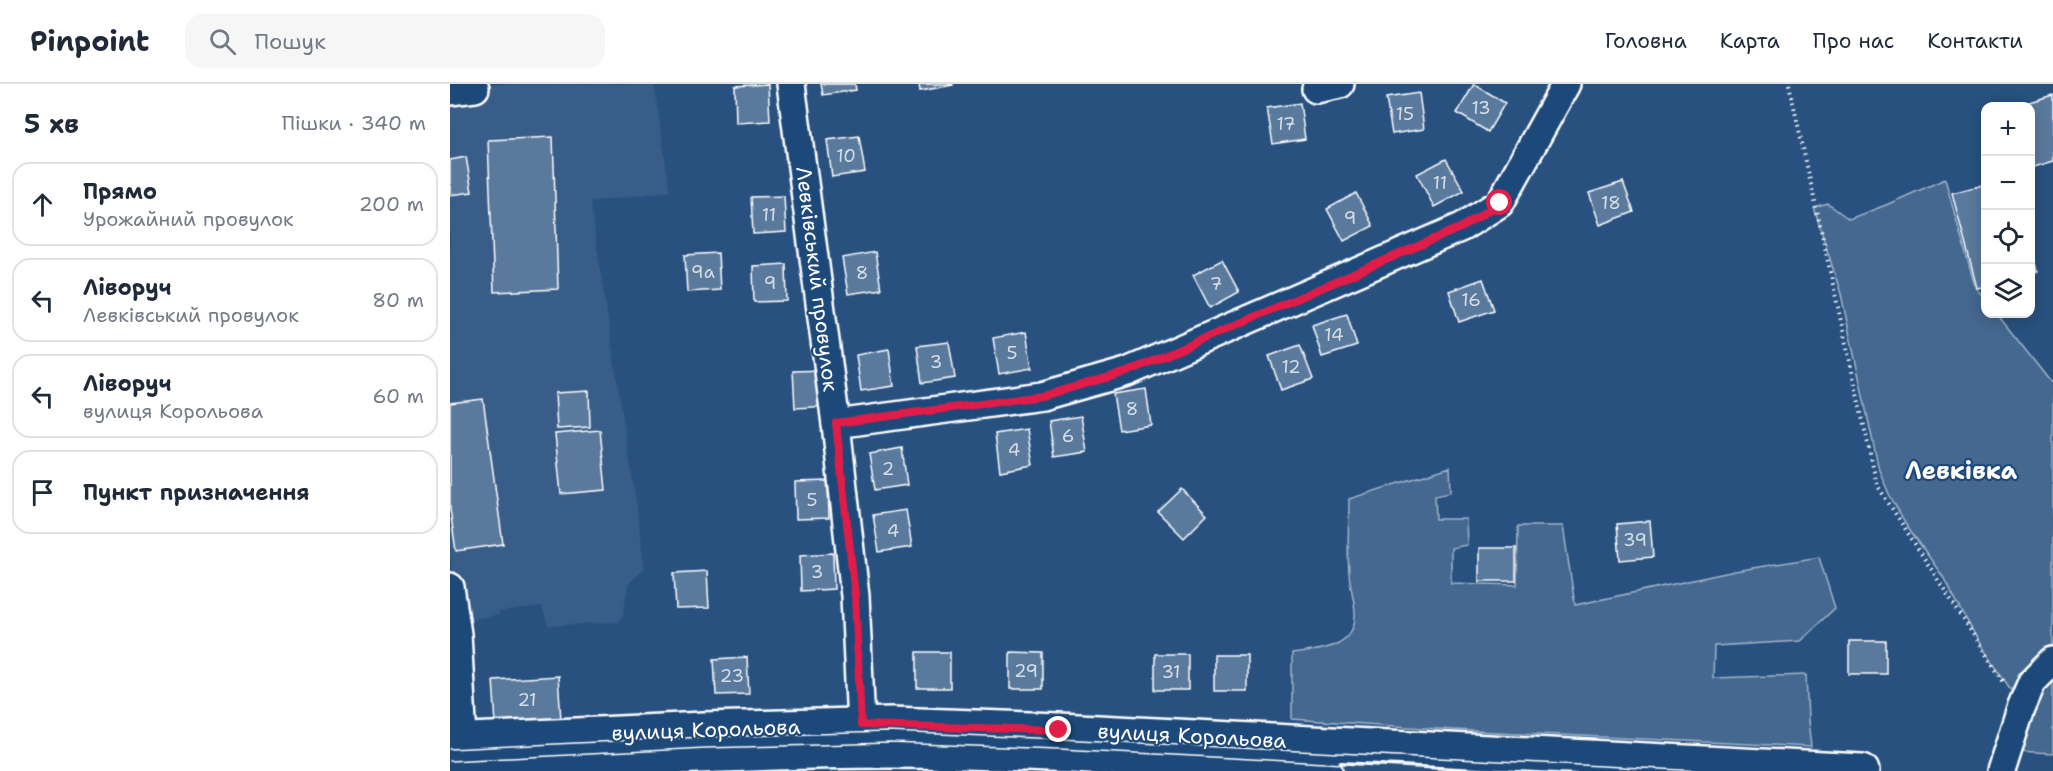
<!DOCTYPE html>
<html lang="uk">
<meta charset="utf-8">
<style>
body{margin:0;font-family:"Shantell Sans",sans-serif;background:#f6f6f7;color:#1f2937}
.controls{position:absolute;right:18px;top:18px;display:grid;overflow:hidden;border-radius:12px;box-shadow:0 3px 15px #0003}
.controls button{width:54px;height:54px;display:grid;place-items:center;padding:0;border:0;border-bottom:2px solid #e0e1e3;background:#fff;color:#1f2937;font:30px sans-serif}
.stop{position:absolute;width:18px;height:18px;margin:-14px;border:4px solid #e11d48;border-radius:50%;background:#fff}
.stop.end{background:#e11d48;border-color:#fff;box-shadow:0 2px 6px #0008}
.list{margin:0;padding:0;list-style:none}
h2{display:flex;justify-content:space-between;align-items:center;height:78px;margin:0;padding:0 24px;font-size:26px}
h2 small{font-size:20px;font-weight:400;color:#747a83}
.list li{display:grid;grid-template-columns:39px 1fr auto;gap:18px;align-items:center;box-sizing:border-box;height:84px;margin:0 12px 12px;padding:0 12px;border:2px solid #e0e1e3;border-radius:18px}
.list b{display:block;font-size:22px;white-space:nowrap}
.list p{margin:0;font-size:20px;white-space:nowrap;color:#747a83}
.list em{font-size:20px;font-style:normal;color:#747a83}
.icon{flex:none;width:33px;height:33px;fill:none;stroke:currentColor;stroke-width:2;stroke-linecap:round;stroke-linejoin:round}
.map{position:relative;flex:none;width:1603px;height:687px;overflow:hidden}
header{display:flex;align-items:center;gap:36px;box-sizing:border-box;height:84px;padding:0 30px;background:#fff;border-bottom:2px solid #e0e1e3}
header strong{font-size:28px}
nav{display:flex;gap:33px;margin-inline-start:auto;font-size:21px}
.search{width:420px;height:54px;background:#f6f6f7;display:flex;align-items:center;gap:15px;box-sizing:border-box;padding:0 21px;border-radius:18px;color:#747a83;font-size:22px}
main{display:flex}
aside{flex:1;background:#fff}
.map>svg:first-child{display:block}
</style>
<header>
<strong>Pinpoint</strong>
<div class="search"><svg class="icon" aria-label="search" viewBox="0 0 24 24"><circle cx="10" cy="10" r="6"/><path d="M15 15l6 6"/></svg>Пошук</div>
<nav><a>Головна</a><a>Карта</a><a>Про нас</a><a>Контакти</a></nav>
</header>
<main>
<aside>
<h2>5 хв<small>Пішки · 340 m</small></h2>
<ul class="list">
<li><svg class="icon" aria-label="ahead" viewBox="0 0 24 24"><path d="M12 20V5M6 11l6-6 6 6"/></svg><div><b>Прямо</b><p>Урожайний провулок</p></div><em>200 m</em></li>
<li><svg class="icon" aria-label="left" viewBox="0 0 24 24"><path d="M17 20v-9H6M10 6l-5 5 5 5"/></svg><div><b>Ліворуч</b><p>Левківський провулок</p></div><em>80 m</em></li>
<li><svg class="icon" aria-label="left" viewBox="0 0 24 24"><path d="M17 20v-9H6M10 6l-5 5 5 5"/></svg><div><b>Ліворуч</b><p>вулиця Корольова</p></div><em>60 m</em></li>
<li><svg class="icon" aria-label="arrive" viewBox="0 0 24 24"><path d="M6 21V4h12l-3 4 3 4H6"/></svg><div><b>Пункт призначення</b></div></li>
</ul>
</aside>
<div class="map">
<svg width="1603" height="687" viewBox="0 0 1603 687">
<rect width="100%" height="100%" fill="#28517f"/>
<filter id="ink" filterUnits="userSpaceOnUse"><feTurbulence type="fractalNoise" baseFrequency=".0167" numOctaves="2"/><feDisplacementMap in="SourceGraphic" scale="12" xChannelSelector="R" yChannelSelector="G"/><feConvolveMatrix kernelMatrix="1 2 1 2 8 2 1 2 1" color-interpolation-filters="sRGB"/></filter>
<g filter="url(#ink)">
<path fill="#375d88" d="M0,0h204l16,107 -80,11 47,306 7,60 -16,17 -5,31 -5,6 -70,4 -6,-19 -43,5v3l-40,6 -9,-67z"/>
<g fill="#446890" stroke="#a2b4c8" stroke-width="1.5">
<path d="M1495,95l30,108 10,12 1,15h11l56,71v272c-21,10 -31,12 -42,33l-32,-48 -36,-65 -37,-53 -17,-30 -10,-24 -38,-176 -27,-86 14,-4 21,15 37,-14z"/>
<path d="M1000,383l1,25 -16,3 1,24h30l1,26 -16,3v35l66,2 1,-59h45l12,79 160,-34 84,-14 16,51 -35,33 -86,5 -1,32 93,-3 2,45 3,27 -358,-17 -161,-11v-65c26,-4 64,-6 63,-40 0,-13 -5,-27 -6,-41 -2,-24 0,-50 0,-74z"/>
<path d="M1603,590v80l-36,-2 15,-55z"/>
</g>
<g fill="#5a7a9d" stroke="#fff" stroke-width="1.5">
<path d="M318,0l2,37 -34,2 -1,-37z"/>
<path d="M371,0h34l1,6 -33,5z"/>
<path d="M469,0h33l1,1 -33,6z"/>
<path d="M1024,0l31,19 -17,29 -31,-19z"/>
<path d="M969,9l5,36 -32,5 -6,-36z"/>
<path d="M1603,11v66l-23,7v-62h-15z"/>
<path d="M850,19l5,36 -32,5 -6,-36z"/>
<path d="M409,52l6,36 -33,5 -5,-37z"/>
<path d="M103,53l5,152 -64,3 -6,-152z"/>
<path d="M16,73l6,35 -22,3v-35z"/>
<path d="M996,75l18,32 -30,16 -17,-33z"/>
<path d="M1173,98l11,30 -34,13 -11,-32z"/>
<path d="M1536,100v102l-9,2 -25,-95z"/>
<path d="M906,109l17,33 -29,15 -17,-32z"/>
<path d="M334,112l2,36 -33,2 -2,-37z"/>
<path d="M1580,158l8,29 -8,3z"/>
<path d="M425,168l6,37 -33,5 -6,-36z"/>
<path d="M268,169l2,37 -33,2 -2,-37z"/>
<path d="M772,176l17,32 -29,16 -17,-33z"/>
<path d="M336,180l1,37 -33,1 -1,-36z"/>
<path d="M1033,195l11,31 -35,12 -10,-31z"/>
<path d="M897,230l10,32 -35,11 -10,-32z"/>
<path d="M576,248l6,36 -33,6 -6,-36z"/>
<path d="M499,258l6,36 -33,5 -5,-37z"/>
<path d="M850,261l13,34 -32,11 -12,-34z"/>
<path d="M439,265l5,37 -33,5 -5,-36z"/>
<path d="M376,286l2,36 -33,2 -2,-37z"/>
<path d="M696,305l5,36 -32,5 -6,-36z"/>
<path d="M139,307l1,36 -33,2 -2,-36z"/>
<path d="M33,315l20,145 -47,7 -6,-42v-106z"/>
<path d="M631,332l6,36 -33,5 -5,-36z"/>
<path d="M577,345l6,36 -33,6 -5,-37z"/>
<path d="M150,346l6,60 -45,4 -6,-60z"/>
<path d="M452,364l5,37 -32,5 -6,-36z"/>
<path d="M378,397l1,37 -33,1 -1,-37z"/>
<path d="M732,405l25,26 -23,23 -26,-26z"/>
<path d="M456,426l6,37 -33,5 -6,-37z"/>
<path d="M1200,437l3,36 -33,3 -3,-36z"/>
<rect x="1029" y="464" width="37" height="33"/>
<path d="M383,469l1,36 -33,2 -1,-36z"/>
<path d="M257,487l2,37 -33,1 -2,-36z"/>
<rect x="1399" y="557" width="37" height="33"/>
<rect x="467" y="568" width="33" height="36"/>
<path d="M560,568l33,1v36h-33z"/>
<rect x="705" y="570" width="33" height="36"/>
<rect x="764" y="571" width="33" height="36"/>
<path d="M297,573l2,37 -33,1 -2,-36z"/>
<path d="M108,592l3,44 -65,4 -3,-44z"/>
</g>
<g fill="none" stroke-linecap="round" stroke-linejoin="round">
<g stroke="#fff" stroke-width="32">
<g id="minor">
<path d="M341,0l45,340 19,172 6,129"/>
<path d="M866,5l24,-5"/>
<path d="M0,7l25,-3"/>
<path d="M386,340l206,-28 85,-24 335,-145 38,-24 66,-119"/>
<path d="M0,503l7,47 6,106"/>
<path d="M1551,687l20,-63 11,-26 21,-21"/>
</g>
</g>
<g stroke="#fff" stroke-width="38">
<g id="major">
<path d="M0,657l254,-12 187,-5 168,6 803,41"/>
<path d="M0,686c146,-8 293,-19 440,-19 145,0 291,12 435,20"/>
</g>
</g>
<path stroke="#fff" stroke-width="4" stroke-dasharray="1.5 4.5" stroke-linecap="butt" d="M1339,0l88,401 128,199"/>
<use href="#minor" stroke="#1f4a7a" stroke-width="27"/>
<use href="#major" stroke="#1f4a7a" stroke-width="33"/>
<g stroke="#fff" stroke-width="1.5">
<path d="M0,665l255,-12 182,-5 172,7 642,32"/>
<path d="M0,677l255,-13 184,-5 170,6 417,22"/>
</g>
</g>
</g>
<g fill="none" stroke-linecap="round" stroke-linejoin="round" filter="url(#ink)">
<path stroke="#e11d48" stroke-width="8" d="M609,646l-198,-5 -6,-129 -19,-173 206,-27 85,-24 335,-145 38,-24"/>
</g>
<g text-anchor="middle" stroke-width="4.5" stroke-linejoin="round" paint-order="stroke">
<g font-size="18" fill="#d6dee6">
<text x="1031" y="30">13</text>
<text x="955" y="36">15</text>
<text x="836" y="46">17</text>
<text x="396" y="78">10</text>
<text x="990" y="105">11</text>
<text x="1161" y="125">18</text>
<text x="319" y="137">11</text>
<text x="900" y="140">9</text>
<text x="253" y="194">9а</text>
<text x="412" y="195">8</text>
<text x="320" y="205">9</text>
<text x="766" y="206">7</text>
<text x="1021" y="222">16</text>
<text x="884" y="257">14</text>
<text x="562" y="275">5</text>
<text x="486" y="284">3</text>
<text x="841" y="289">12</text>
<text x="682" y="331">8</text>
<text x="618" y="358">6</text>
<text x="564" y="372">4</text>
<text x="438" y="391">2</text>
<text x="362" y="422">5</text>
<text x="443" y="453">4</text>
<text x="1185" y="462">39</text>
<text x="367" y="494">3</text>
<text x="576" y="593">29</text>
<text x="721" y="594">31</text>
<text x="282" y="598">23</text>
<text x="77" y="622">21</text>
</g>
<g font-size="21" fill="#fff" stroke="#1f4a7a">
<text transform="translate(367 195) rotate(83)" y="7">Левківський провулок</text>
<text transform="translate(256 646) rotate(-2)" y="7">вулиця Корольова</text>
<text transform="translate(742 652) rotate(3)" y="7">вулиця Корольова</text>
</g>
<g font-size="24" font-weight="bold" fill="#fff" stroke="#1f4a7a">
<text x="1511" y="395">Левківка</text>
</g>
</g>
</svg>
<div class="controls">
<button>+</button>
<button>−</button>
<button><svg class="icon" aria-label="locate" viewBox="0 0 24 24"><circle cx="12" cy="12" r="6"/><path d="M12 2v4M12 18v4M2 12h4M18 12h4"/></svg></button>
<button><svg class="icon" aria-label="layers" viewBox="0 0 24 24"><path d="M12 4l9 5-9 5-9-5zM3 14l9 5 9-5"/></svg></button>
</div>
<div class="stop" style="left:1050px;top:119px"></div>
<div class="stop end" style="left:609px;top:646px"></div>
</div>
</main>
